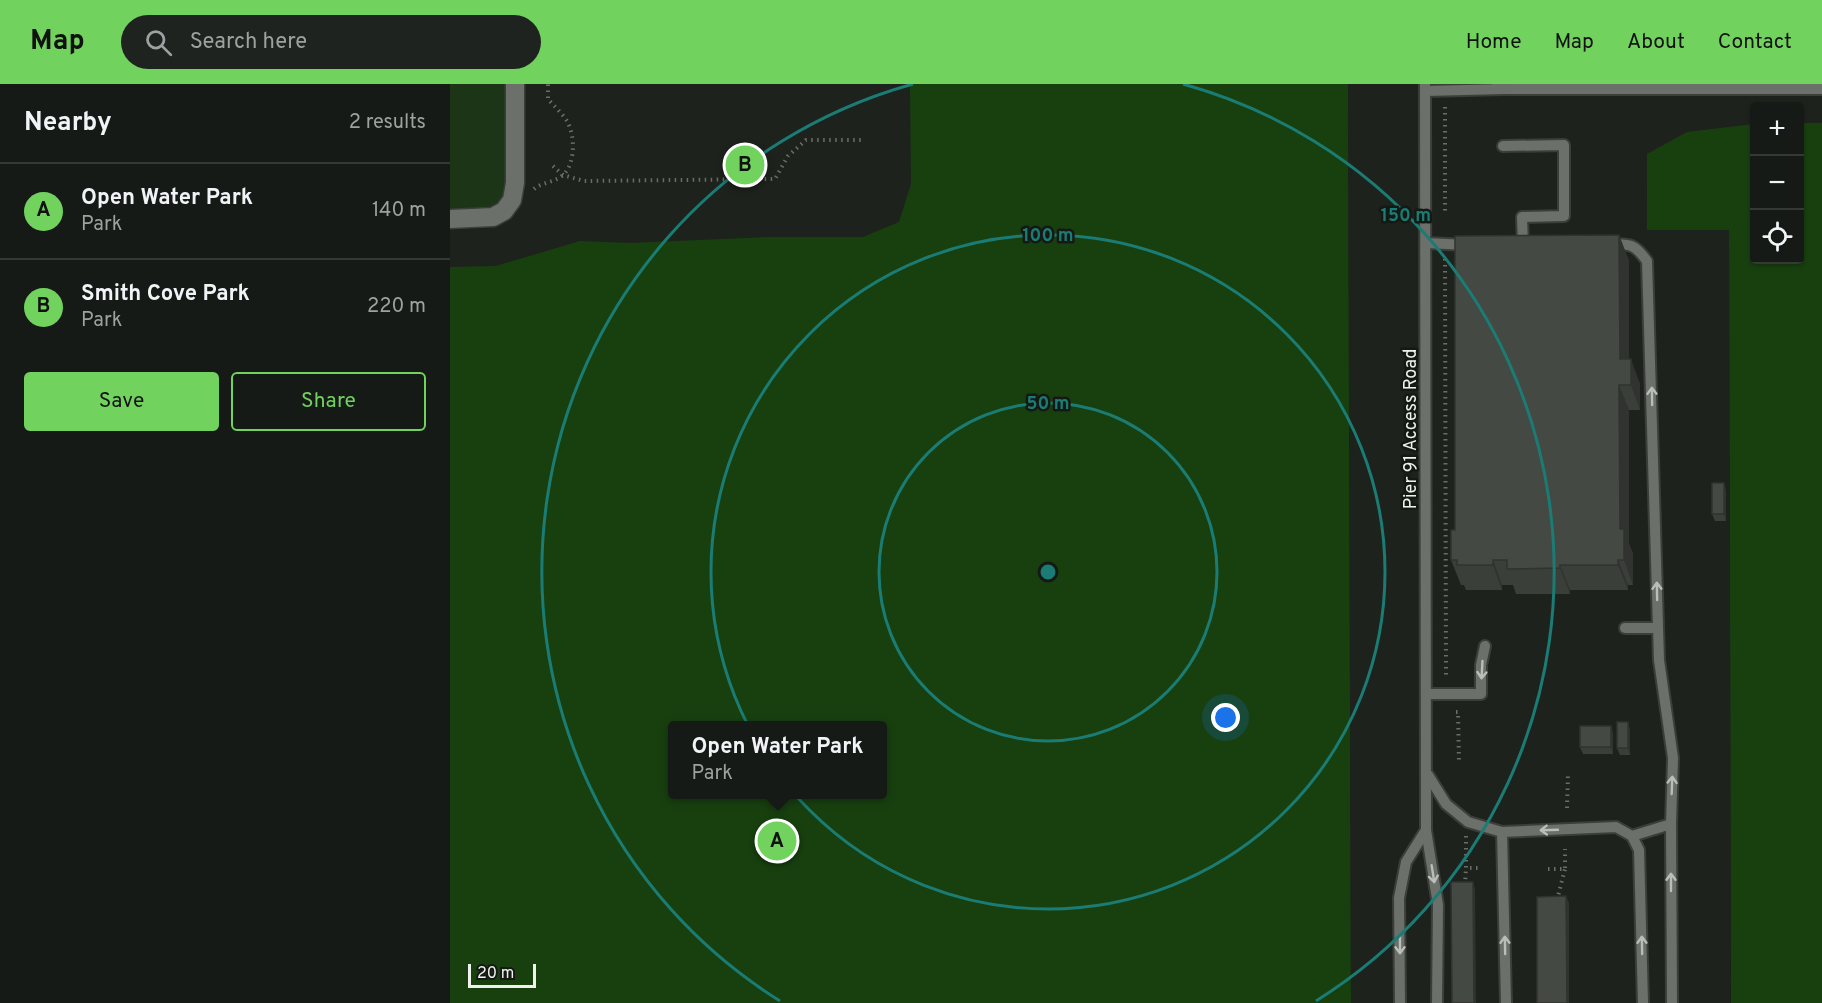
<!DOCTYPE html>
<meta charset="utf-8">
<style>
body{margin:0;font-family:Overpass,sans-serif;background:#1f231f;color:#f1f3f6}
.controls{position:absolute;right:18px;top:18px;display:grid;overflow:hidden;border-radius:6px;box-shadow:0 2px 4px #0004}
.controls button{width:54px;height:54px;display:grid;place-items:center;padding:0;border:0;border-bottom:2px solid #353835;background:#161a16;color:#f1f3f6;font:30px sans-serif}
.scale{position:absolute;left:18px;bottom:15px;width:68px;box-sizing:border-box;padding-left:6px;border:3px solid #eef1ed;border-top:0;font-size:16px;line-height:21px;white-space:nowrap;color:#eef1ed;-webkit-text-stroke:4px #151914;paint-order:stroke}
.you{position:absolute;left:776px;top:634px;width:21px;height:21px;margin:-15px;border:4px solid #fff;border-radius:50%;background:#1a73e8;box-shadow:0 0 0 9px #1a73e833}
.badge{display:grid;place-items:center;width:39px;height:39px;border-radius:50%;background:#71d35e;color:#111;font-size:20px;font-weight:700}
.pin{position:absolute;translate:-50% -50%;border:3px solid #fff;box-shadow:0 2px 6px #0006}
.popup{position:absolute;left:218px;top:637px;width:219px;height:78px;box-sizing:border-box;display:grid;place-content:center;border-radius:6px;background:#161a16;filter:drop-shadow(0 2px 4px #0005);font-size:20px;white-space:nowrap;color:#9ea1a1}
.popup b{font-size:22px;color:#f1f3f6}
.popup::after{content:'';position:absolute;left:50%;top:100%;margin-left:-12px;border:12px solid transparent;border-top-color:#161a16}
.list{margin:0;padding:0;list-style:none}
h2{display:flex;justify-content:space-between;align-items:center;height:78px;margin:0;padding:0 24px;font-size:26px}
h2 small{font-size:20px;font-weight:400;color:#9ea1a1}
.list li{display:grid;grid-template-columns:39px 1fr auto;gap:18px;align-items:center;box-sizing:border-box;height:96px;padding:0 24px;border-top:2px solid #353835}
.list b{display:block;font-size:22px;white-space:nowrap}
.list p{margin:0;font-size:20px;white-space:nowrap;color:#9ea1a1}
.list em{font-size:20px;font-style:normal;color:#9ea1a1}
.actions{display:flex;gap:12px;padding:18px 24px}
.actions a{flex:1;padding:14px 0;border:2px solid #71d35e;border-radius:6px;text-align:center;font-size:21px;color:#71d35e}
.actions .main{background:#71d35e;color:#111}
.icon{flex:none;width:33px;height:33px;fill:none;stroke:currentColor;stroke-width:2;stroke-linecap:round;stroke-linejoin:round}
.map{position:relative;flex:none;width:1372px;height:919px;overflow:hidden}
header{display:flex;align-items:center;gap:36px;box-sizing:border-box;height:84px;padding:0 30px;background:#71d35e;color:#111}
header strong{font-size:28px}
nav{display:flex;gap:33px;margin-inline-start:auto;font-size:21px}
.search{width:420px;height:54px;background:#1f231f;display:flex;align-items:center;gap:15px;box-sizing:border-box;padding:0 21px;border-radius:33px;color:#9ea1a1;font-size:22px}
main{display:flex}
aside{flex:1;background:#161a16}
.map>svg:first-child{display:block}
</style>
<header>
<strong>Map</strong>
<div class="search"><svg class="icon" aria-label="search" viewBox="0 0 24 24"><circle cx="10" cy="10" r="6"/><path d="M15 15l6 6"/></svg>Search here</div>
<nav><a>Home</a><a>Map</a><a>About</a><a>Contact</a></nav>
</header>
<main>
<aside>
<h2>Nearby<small>2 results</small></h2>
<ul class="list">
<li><span class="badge">A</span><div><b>Open Water Park</b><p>Park</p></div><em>140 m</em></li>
<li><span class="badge">B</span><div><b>Smith Cove Park</b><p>Park</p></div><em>220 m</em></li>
</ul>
<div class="actions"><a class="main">Save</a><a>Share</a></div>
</aside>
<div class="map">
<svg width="1372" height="919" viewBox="0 0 1372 919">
<rect width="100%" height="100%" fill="#1e221d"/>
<path fill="#1c3517" d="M0,0h65l-11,127 -54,8z"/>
<g fill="#18400f" fill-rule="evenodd">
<path d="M460,0h438l3,919h-901v-736l46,-1 84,-25 49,2 140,-6h94l36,-15 12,-38zM222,642h210v68h-210z"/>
<path d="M1350,39h22v880h-91l-2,-773h-82v-76l40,-22 67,-8v136h46z"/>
</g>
<g fill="#1e221d">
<path d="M898,17h3l3,902h-3z"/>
<path d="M1197,67v79h82l2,773h-3l-2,-770 -81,-1 -1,-78z"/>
</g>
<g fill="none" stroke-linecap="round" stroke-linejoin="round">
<g stroke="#3b3e3a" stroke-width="14">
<g id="service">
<path d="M975,0l1,746 12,75 -1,98"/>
<path d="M1047,0l7,5h318"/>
<path d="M975,7l79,-2"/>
<path d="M1053,62l61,-1v71l-42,1 1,28"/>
<path d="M976,159l41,2"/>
<path d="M1159,160c21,0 25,-1 38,17l12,399 14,98 -2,66 -39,12"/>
<path d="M1175,544h33"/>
<path d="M977,610h54v-29l4,-19"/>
<path d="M978,691l18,29 22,18 34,10 4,171"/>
<path d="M1221,740l1,179"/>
<path d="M1052,748l114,-5 16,9 7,14 4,153"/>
<path d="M950,919l-1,-105 7,-36 20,-32"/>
</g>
</g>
<g stroke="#3b3e3a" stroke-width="21">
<path id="minor" d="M0,135l43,-2 11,-6 8,-11 3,-17v-99"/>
</g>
<g stroke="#6a6e69" stroke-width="4" stroke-dasharray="1.5 4.5" stroke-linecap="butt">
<path d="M995,23v107"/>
<path d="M103,82l10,9 21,6 191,-2 13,-23 18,-16h56"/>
<path d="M84,105c8,-7 20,-6 29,-14 13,-12 12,-40 4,-54 -5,-8 -13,-15 -19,-22v-15"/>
<path d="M995,175l1,419"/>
<path d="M1006,628h2l1,51"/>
<path d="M1117,724l1,-35"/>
<path d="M1016,752v32h12"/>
<path d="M1098,785h17v-20"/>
<path d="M1015,801l1,-17"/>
<path d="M1107,816l8,-31"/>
</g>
<use href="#service" stroke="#6b706a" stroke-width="10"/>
<use href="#minor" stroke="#6b706a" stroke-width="18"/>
</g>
<g fill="#3a3f3a">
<path d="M1169,151l10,26v98l11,25v26h-11v133l4,11v31h-5v5h-58v4h-54l-3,-9h-11v5h-36l-2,-5h-3l-10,-25 4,-30z"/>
<path d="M1276,406v31h-11l-3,-7z"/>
<path d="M1180,645v26h-10l-3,-7z"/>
<path d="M1163,649v21h-30l-3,-7z"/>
</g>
<g fill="#30332f">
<path d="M1169,151l10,26v123l-9,-25z"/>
<path d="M1181,275l9,25v26l-9,-25z"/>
<path d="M1169,301l10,25v133l4,11v31l-9,-25 -4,-31z"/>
<path d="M1274,399l2,7v31l-2,-7z"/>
<path d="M1043,476l9,25v5l-9,-25z"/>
<path d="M1168,476l10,25v5l-10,-25z"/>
<path d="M1110,481l10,25v4l-10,-26z"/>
<path d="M1178,638l2,7v26l-2,-7z"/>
<path d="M1161,642l2,7v21l-2,-7z"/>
<path d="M1023,798l2,7 1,114h-2z"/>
<path d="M1116,812l3,7v100h-2z"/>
</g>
<g fill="#444943" stroke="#30332f" stroke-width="1.5">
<path d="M1169,151l1,124h11v26h-12l1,144h4v31h-6v5h-58v3l-53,1v-9h-14v5h-36v-5h-6v-30h4v-294z"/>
<rect x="1262" y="399" width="12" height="31"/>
<rect x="1167" y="638" width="11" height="26"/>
<rect x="1130" y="642" width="31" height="21"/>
<path d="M1001,798h22l1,121h-22z"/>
<path d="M1116,812l1,107h-30v-106z"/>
</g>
<defs><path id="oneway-shaft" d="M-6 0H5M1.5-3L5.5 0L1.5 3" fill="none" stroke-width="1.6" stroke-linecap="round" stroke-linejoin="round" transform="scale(1.5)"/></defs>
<g stroke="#babdb9">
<use href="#oneway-shaft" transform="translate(1202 312) rotate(-91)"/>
<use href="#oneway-shaft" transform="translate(1207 507) rotate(-91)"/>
<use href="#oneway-shaft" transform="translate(1032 586) rotate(93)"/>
<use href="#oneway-shaft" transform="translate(1222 701) rotate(-88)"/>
<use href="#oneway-shaft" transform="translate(1099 746) rotate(178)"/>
<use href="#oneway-shaft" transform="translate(983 790) rotate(81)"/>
<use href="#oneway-shaft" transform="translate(1221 798) rotate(-90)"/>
<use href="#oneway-shaft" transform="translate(950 861) rotate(90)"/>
<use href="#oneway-shaft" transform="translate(1055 861) rotate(-91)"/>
<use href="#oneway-shaft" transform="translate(1192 861) rotate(-91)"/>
</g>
<g fill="none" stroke="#1a7c74" stroke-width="3">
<circle cx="598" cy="488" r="169"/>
<circle cx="598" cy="488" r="337"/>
<path d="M330 917A506 506 0 0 1 463 0M733 0A506 506 0 0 1 866 917"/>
</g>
<g text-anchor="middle" stroke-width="5" stroke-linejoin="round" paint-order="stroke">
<g font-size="18" fill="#eef1ed" stroke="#151914">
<text transform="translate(960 345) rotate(-90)" y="6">Pier 91 Access Road</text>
</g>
</g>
<circle cx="598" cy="488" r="9" fill="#1a7c74" stroke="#151914" stroke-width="3"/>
<g font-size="18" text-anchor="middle" font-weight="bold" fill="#1a7c74" stroke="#151914" stroke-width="5" stroke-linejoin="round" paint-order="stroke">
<text x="956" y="137">150 m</text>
<text x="598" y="157">100 m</text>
<text x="598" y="325">50 m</text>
</g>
</svg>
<div class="controls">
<button>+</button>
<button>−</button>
<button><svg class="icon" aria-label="locate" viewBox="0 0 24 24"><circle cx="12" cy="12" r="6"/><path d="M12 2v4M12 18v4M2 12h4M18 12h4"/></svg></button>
</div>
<div class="scale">20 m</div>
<div class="you"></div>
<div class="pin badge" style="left:327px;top:757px">A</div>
<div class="popup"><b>Open Water Park</b>Park</div>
<div class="pin badge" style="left:295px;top:81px">B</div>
</div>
</main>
